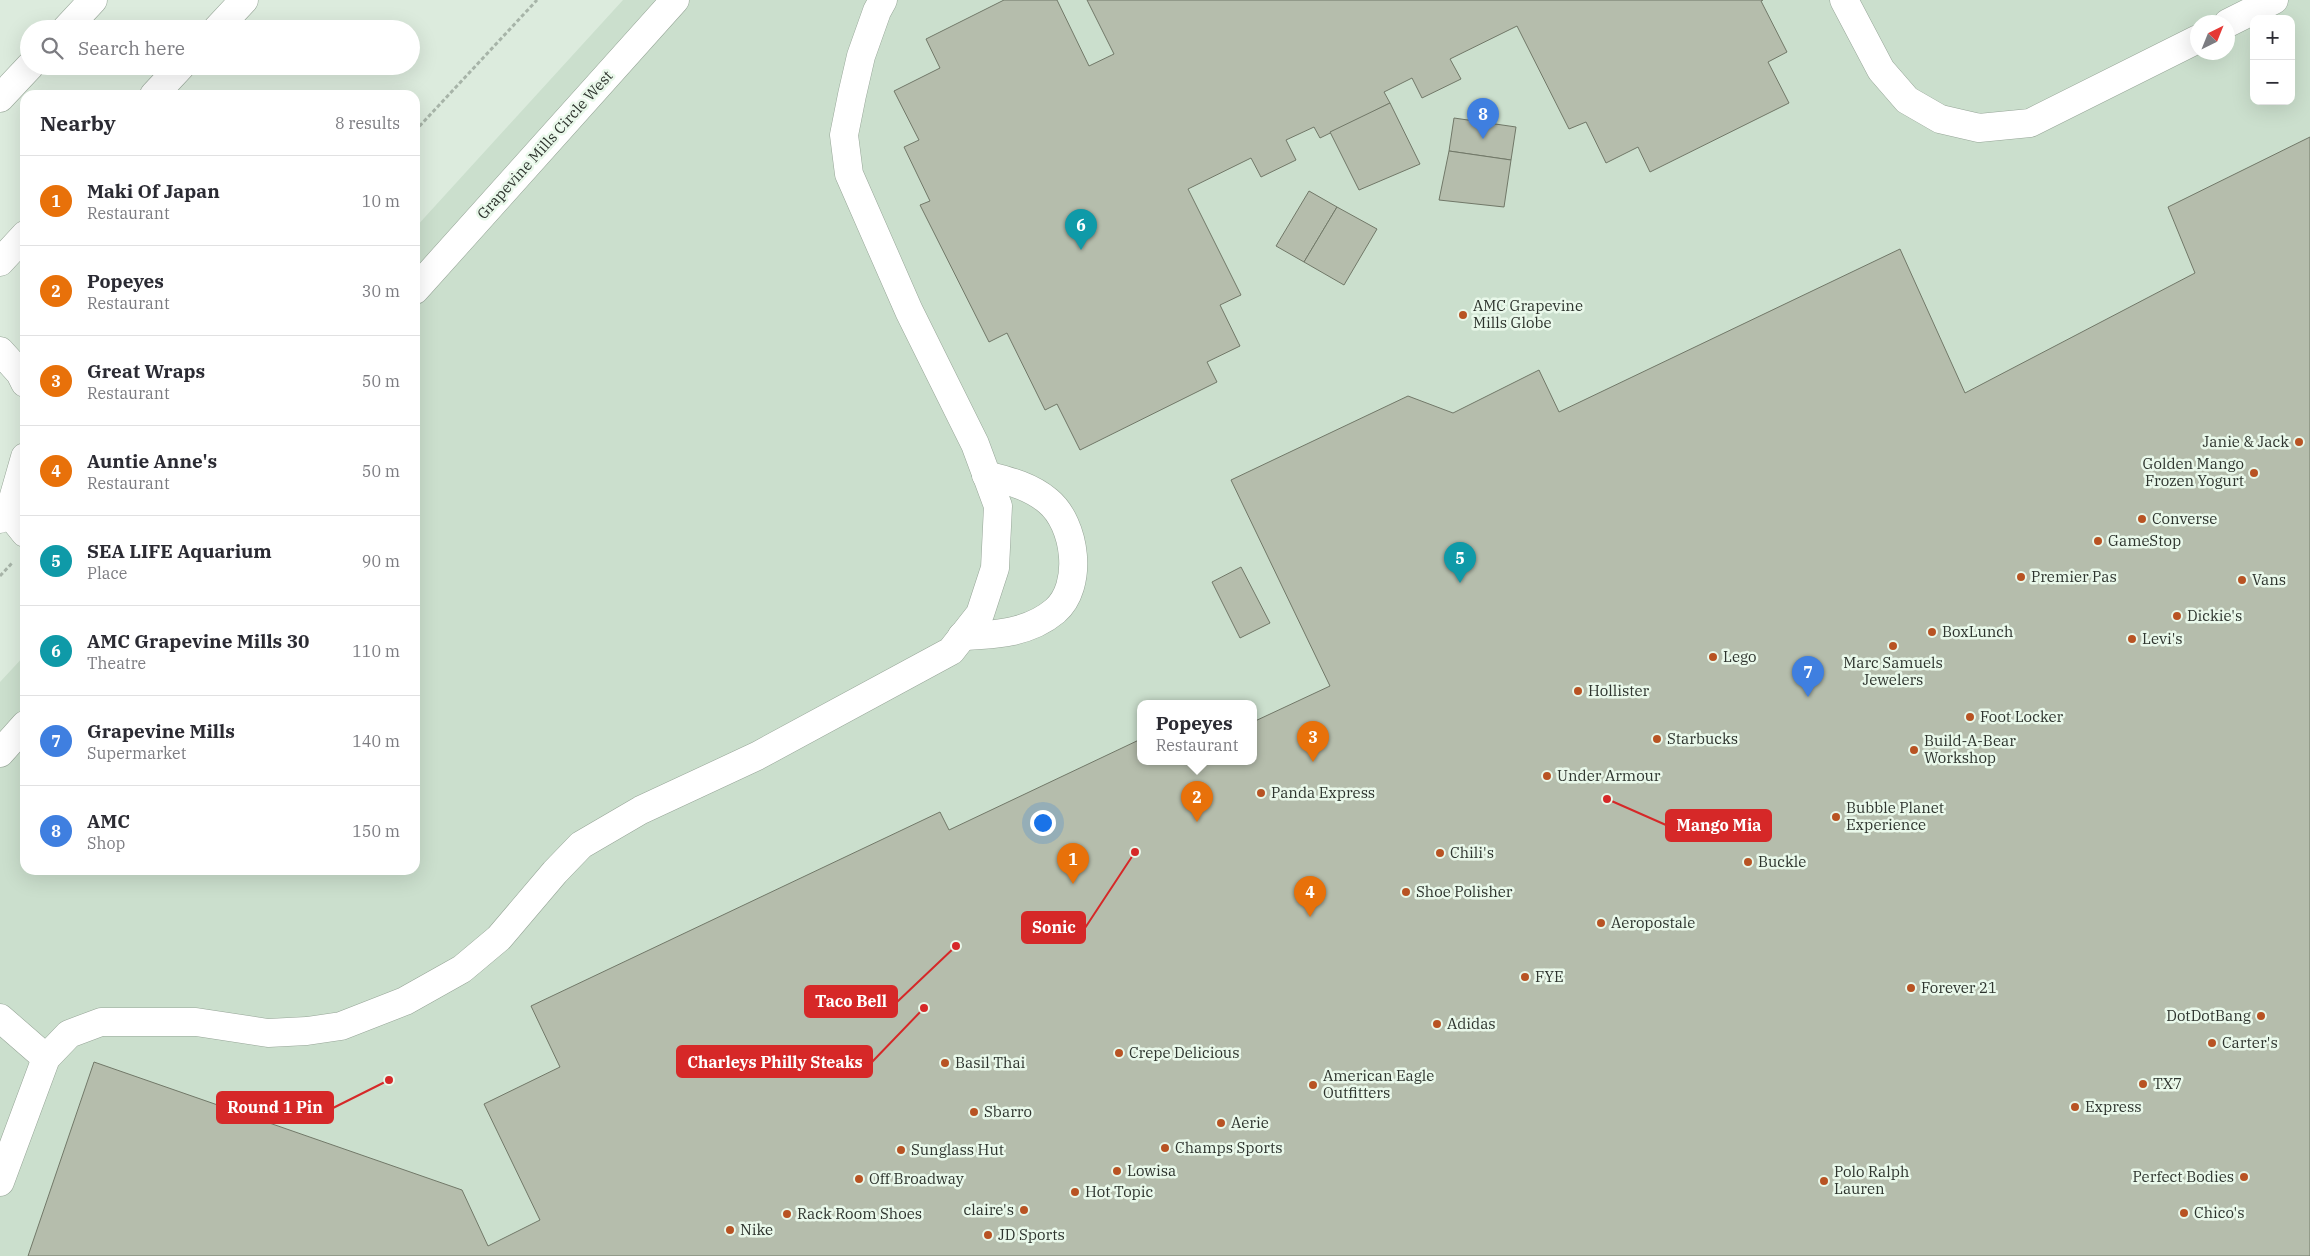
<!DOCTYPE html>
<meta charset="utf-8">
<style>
body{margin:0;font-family:"IBM Plex Serif",serif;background:#f2f2f3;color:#2b2b33}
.controls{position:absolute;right:15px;top:15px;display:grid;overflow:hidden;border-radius:10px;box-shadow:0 5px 20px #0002}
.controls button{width:45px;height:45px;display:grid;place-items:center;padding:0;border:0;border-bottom:1px solid #e1e1e2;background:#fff;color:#2b2b33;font:25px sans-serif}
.compass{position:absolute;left:2190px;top:15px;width:45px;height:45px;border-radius:50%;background:#fff;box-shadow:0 5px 20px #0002;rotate:43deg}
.you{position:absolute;left:1042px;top:822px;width:18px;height:18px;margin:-12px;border:4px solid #fff;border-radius:50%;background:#1a73e8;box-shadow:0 0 0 8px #1a73e833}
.badge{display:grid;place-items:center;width:32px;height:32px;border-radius:50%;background:#db2777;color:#fff;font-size:16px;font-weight:700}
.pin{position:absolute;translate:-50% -41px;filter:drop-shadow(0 1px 2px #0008)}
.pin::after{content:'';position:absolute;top:26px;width:18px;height:15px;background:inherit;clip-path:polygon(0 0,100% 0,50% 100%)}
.popup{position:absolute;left:1137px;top:700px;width:120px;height:65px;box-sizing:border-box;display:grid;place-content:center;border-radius:10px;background:#fff;filter:drop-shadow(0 1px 4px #0005);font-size:16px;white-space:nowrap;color:#7c7c81}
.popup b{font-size:19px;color:#2b2b33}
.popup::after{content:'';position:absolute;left:50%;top:100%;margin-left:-10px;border:10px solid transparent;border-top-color:#fff}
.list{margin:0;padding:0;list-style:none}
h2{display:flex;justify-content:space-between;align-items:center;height:65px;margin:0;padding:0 20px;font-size:21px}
h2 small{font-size:16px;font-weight:400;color:#7c7c81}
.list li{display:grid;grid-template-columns:32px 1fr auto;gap:15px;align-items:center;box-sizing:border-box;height:90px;padding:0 20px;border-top:1px solid #e1e1e2}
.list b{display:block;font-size:19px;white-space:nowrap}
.list p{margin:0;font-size:16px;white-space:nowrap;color:#7c7c81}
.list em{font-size:16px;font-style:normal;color:#7c7c81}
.icon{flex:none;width:28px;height:28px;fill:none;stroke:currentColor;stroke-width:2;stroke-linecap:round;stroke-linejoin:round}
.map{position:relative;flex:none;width:2310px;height:1256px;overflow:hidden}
.search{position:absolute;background:#fff;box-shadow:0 5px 20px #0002;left:20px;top:20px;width:400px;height:55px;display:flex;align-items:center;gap:12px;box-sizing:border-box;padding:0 18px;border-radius:28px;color:#7c7c81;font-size:19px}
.panel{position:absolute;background:#fff;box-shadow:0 5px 20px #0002;left:20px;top:90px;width:400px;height:785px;border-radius:15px}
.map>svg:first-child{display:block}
</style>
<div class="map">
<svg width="2310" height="1256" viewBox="0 0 2310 1256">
<rect width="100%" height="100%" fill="#dcebdd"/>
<path fill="#cbdfcd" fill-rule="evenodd" d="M623,0h1687v1256h-2310v-574l25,-27v215h390v-642zM2254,19h37v82h-37zM2198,22h30v30h-30zM1141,703h112v58h-112z"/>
<g fill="#b5bdac" stroke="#717868">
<path d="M1004,0h53l32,66 25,-12 -27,-54h676l-2,1 26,51 -19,10 21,41 -139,69 -12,-25 -32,16 -20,-41 -17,7 -52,-103 -67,33 11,20 -39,19 -10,-20 -28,14 6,11 -35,18 -35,17 -6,-11 -28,13 10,20 -35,17 -10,-19 -63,31 53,106 -21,10 20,41 -33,16 10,20 -137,68 -23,-46 -12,6 -38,-77 -18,9 -69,-137 10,-4 -26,-54 15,-7 -25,-49 46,-23 -14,-29z"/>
<path d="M1390,103l30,61 -61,26 -29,-58z"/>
<path d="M1454,118l62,9 -5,33 -62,-9z"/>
<path d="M2310,137v1119h-2282l66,-194 368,128 26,56 52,-26 -56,-116 76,-37 -29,-61 409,-194 9,18 192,-91v22h112v-39l77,-36 -99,-206 177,-84 45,17 86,-43 20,42 341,-163 65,144 230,-120 -27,-66z"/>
<path d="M1449,151l62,9 -7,47 -65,-7z"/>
<path d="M1309,191l28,16 -33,55 -28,-16z"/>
<path d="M1337,207l40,22 -33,56 -40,-23z"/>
<path d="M1241,567l29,56 -30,15 -28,-56z"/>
</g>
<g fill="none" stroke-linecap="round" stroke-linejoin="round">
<g stroke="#96a597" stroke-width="29">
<g id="minor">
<path d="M1844,0l37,70 26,30 33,19 39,9 51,-5 168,-84"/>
<path d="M2228,23l46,-23"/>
<path d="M66,29l27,-29"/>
<path d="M217,29l27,-29"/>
<path d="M154,95l27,-29"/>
<path d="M0,98l30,-32"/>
<path d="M0,262l25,-27"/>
<path d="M415,290l260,-290"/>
<path d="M0,351l20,22 5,10"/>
<path d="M9,513l16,20"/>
<path d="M0,519l9,-6 16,-56"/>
<path d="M962,636c33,-1 67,-3 93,-25 29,-25 21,-87 -7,-110 -18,-15 -39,-20 -62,-26"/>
<path d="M0,753l25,-28"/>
<path d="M0,1018l46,40"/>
<path d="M0,1182l46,-124 23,-24 32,-12h95l72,11 39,-2 34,-5 64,-25 57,-32 37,-31 56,-66 26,-27 60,-35 116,-54 194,-105 29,-37 15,-46 3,-62 -23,-62 -66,-133 -60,-137 -5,-39 8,-40 9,-39 16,-45 6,-11"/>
</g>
</g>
<g stroke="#a7b4a8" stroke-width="3" stroke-dasharray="4 2.5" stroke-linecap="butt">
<path d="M415,131l122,-131"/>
<path d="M0,576l13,-14"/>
</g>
<use href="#minor" stroke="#fff" stroke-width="28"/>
</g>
<g fill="#b85323" stroke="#e9f8ea" stroke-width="2">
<circle cx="1463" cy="315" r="5"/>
<circle cx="2299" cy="442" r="5"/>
<circle cx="2254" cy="473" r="5"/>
<circle cx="2142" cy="519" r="5"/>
<circle cx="2098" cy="541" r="5"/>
<circle cx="2021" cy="577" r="5"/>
<circle cx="2242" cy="580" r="5"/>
<circle cx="2177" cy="616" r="5"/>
<circle cx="1932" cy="632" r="5"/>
<circle cx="2132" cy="639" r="5"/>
<circle cx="1893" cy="646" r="5"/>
<circle cx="1713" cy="657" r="5"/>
<circle cx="1578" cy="691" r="5"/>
<circle cx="1970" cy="717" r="5"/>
<circle cx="1657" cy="739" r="5"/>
<circle cx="1914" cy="750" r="5"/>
<circle cx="1547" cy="776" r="5"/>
<circle cx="1261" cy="793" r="5"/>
<circle cx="1836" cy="817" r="5"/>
<circle cx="1440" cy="853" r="5"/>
<circle cx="1748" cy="862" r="5"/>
<circle cx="1406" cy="892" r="5"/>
<circle cx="1601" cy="923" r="5"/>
<circle cx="1525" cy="977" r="5"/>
<circle cx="1911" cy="988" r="5"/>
<circle cx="2261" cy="1016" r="5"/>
<circle cx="1437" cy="1024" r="5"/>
<circle cx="2212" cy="1043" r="5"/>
<circle cx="1119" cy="1053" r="5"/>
<circle cx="945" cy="1063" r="5"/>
<circle cx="2143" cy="1084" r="5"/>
<circle cx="1313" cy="1085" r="5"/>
<circle cx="2075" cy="1107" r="5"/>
<circle cx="974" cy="1112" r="5"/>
<circle cx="1221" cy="1123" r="5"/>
<circle cx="1165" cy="1148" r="5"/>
<circle cx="901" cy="1150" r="5"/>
<circle cx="1117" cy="1171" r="5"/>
<circle cx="2244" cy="1177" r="5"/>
<circle cx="859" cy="1179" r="5"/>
<circle cx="1824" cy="1181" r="5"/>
<circle cx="1075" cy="1192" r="5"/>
<circle cx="1024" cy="1210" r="5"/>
<circle cx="2184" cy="1213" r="5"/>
<circle cx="787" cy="1214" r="5"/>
<circle cx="730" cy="1230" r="5"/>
<circle cx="988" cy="1235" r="5"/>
</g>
<g text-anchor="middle" stroke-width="5" stroke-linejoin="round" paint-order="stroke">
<g font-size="15" fill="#2d332d" stroke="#e9f8ea">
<text transform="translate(545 145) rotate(-48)" y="5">Grapevine Mills Circle West</text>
</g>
<g font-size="15" fill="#2d332d" stroke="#e9f8ea" text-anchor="start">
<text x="1473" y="311">AMC Grapevine<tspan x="1473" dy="17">Mills Globe</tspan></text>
<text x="2289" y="447" text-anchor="end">Janie &amp; Jack</text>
<text x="2244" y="469" text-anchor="end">Golden Mango<tspan x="2244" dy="17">Frozen Yogurt</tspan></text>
<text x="2152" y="524">Converse</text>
<text x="2108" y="546">GameStop</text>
<text x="2031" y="582">Premier Pas</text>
<text x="2252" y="585">Vans</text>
<text x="2187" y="621">Dickie's</text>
<text x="1942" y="637">BoxLunch</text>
<text x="2142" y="644">Levi's</text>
<text x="1723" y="662">Lego</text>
<text x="1893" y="668" text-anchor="middle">Marc Samuels<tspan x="1893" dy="17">Jewelers</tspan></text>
<text x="1588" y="696">Hollister</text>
<text x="1980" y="722">Foot Locker</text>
<text x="1667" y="744">Starbucks</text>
<text x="1924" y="746">Build-A-Bear<tspan x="1924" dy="17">Workshop</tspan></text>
<text x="1557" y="781">Under Armour</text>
<text x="1271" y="798">Panda Express</text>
<text x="1846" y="813">Bubble Planet<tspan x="1846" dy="17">Experience</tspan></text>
<text x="1450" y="858">Chili's</text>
<text x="1758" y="867">Buckle</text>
<text x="1416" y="897">Shoe Polisher</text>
<text x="1611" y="928">Aeropostale</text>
<text x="1535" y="982">FYE</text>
<text x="1921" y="993">Forever 21</text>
<text x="2251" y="1021" text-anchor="end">DotDotBang</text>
<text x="1447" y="1029">Adidas</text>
<text x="2222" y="1048">Carter's</text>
<text x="1129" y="1058">Crepe Delicious</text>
<text x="955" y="1068">Basil Thai</text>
<text x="1323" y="1081">American Eagle<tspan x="1323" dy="17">Outfitters</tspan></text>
<text x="2153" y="1089">TX7</text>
<text x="2085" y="1112">Express</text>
<text x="984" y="1117">Sbarro</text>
<text x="1231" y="1128">Aerie</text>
<text x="1175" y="1153">Champs Sports</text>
<text x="911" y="1155">Sunglass Hut</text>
<text x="1127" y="1176">Lowisa</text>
<text x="1834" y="1177">Polo Ralph<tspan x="1834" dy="17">Lauren</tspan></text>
<text x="2234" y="1182" text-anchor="end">Perfect Bodies</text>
<text x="869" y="1184">Off Broadway</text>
<text x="1085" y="1197">Hot Topic</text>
<text x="1014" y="1215" text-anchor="end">claire's</text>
<text x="2194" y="1218">Chico's</text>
<text x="797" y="1219">Rack Room Shoes</text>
<text x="740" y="1235">Nike</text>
<text x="998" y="1240">JD Sports</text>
</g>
</g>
<path fill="none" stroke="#d62828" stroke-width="2" d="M1607 799L1666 825M1135 852L1085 928M956 946L897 1002M924 1008L872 1062M389 1080L333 1108"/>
<g fill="#d62828" stroke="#e9f8ea" stroke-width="2">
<circle cx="1607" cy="799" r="5"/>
<circle cx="1135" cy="852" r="5"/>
<circle cx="956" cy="946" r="5"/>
<circle cx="924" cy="1008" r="5"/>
<circle cx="389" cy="1080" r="5"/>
</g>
<g fill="#d62828" stroke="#d62828" stroke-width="2">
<rect x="1666" y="810" width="105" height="31" rx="5"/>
<rect x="1022" y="912" width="63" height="31" rx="5"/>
<rect x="805" y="986" width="92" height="31" rx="5"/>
<rect x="677" y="1046" width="195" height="31" rx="5"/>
<rect x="217" y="1092" width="116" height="31" rx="5"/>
</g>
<g font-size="16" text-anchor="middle" font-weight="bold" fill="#fff">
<text x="1719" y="831">Mango Mia</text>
<text x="1054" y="933">Sonic</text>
<text x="851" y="1007">Taco Bell</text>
<text x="775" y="1068">Charleys Philly Steaks</text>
<text x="275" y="1113">Round 1 Pin</text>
</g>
</svg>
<div class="controls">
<button>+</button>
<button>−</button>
</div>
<svg class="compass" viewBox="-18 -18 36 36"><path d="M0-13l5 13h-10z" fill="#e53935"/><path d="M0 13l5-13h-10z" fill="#7c7c81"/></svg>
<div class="you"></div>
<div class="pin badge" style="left:1073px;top:884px;background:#e8710a">1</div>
<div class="pin badge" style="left:1197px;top:822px;background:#e8710a">2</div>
<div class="popup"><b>Popeyes</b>Restaurant</div>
<div class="pin badge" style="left:1313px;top:762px;background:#e8710a">3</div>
<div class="pin badge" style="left:1310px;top:917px;background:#e8710a">4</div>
<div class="pin badge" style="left:1460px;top:583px;background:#0f9aa8">5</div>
<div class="pin badge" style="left:1081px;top:250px;background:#0f9aa8">6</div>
<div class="pin badge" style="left:1808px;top:697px;background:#3f7fe0">7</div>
<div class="pin badge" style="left:1483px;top:139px;background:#3f7fe0">8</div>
<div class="search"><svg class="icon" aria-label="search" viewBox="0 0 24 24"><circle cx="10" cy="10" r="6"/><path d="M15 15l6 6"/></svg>Search here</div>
<section class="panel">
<h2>Nearby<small>8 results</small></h2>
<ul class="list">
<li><span class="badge" style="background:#e8710a">1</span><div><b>Maki Of Japan</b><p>Restaurant</p></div><em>10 m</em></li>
<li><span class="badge" style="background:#e8710a">2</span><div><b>Popeyes</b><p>Restaurant</p></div><em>30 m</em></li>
<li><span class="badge" style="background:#e8710a">3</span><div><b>Great Wraps</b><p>Restaurant</p></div><em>50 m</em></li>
<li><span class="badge" style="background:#e8710a">4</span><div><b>Auntie Anne's</b><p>Restaurant</p></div><em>50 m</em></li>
<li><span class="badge" style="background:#0f9aa8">5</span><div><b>SEA LIFE Aquarium</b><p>Place</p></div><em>90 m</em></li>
<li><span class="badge" style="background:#0f9aa8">6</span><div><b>AMC Grapevine Mills 30</b><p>Theatre</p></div><em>110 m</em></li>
<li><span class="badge" style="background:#3f7fe0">7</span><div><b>Grapevine Mills</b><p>Supermarket</p></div><em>140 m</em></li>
<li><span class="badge" style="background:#3f7fe0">8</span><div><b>AMC</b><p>Shop</p></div><em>150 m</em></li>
</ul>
</section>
</div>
